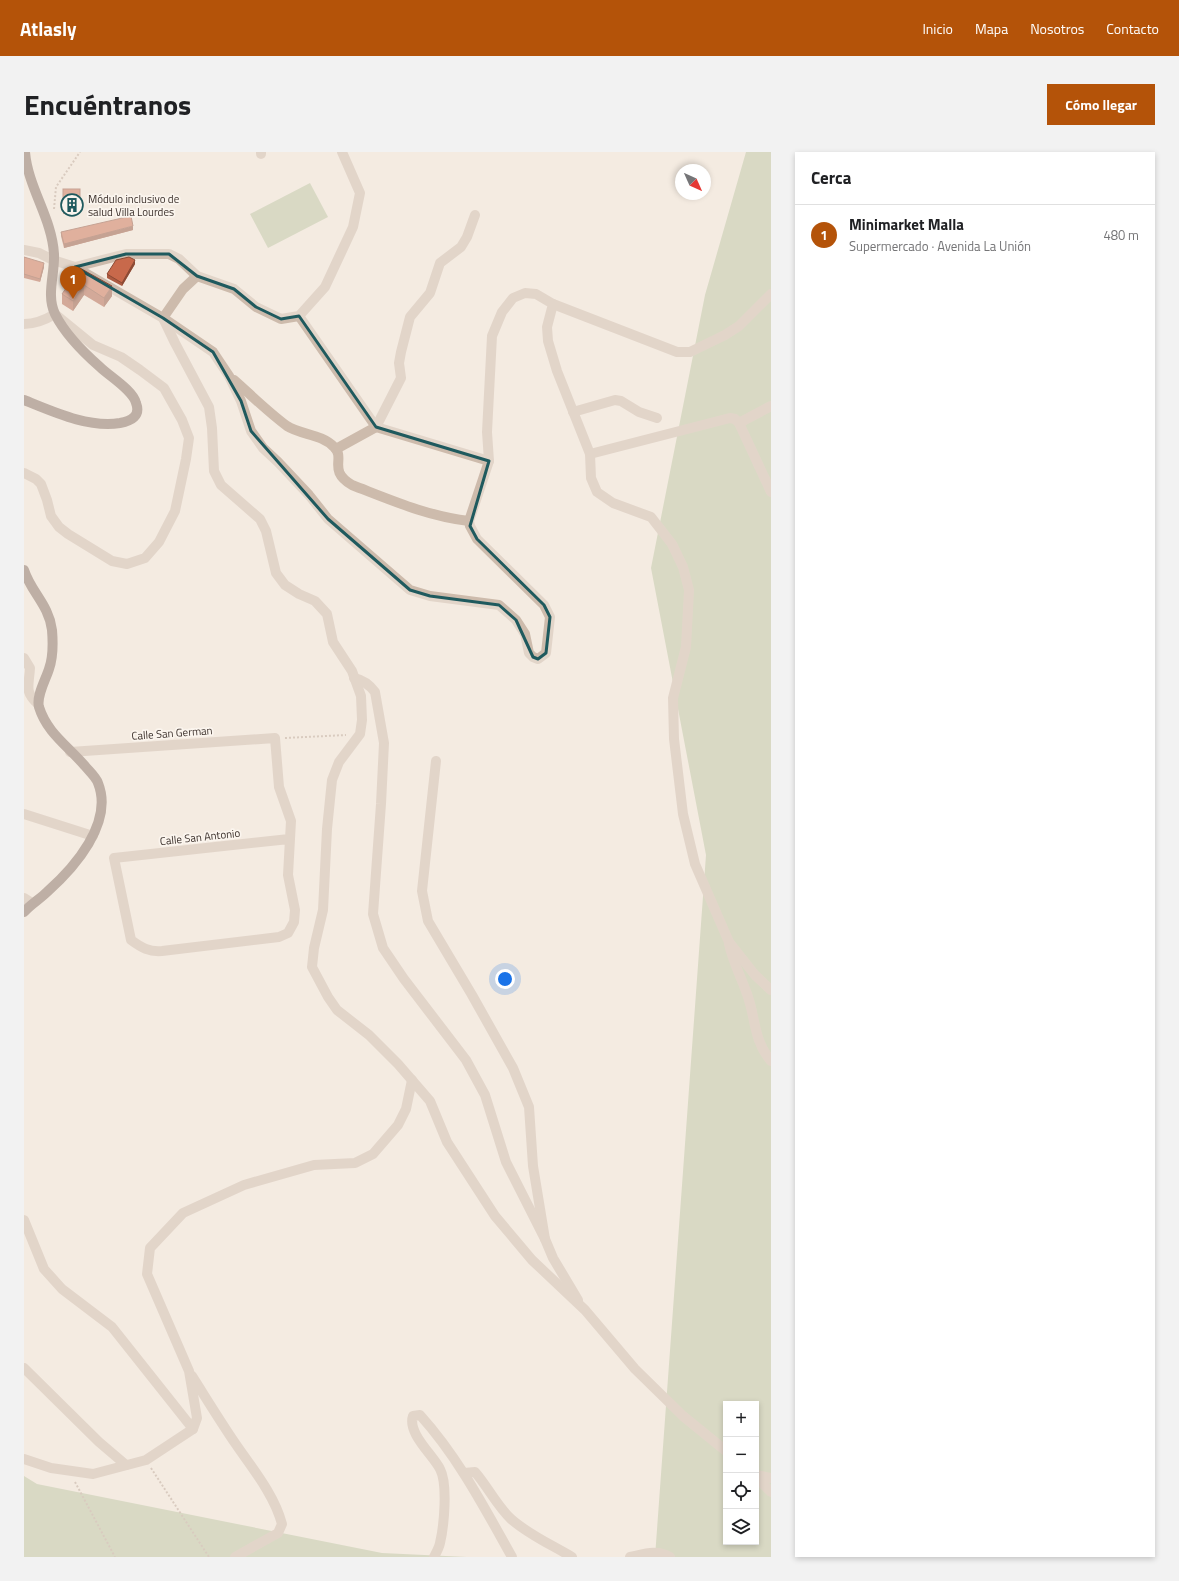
<!DOCTYPE html>
<html lang="es">
<meta charset="utf-8">
<style>
body{margin:0;font-family:"Titillium Web",sans-serif;background:#f2f2f2;color:#202124}
.controls{position:absolute;right:12px;bottom:12px;display:grid;overflow:hidden;border-radius:0px;box-shadow:0 2px 6px #0003}
.controls button{width:36px;height:36px;display:grid;place-items:center;padding:0;border:0;border-bottom:1px solid #e0e0e0;background:#fff;color:#202124;font:20px sans-serif}
.compass{position:absolute;left:651px;top:12px;width:36px;height:36px;border-radius:50%;background:#fff;box-shadow:0 2px 6px #0003;rotate:135deg}
.you{position:absolute;left:481px;top:827px;width:14px;height:14px;margin:-10px;border:3px solid #fff;border-radius:50%;background:#1a73e8;box-shadow:0 0 0 6px #1a73e833}
.badge{display:grid;place-items:center;width:26px;height:26px;border-radius:50%;background:#b45309;color:#fff;font-size:13px;font-weight:700}
.pin{position:absolute;translate:-50% -33px;filter:drop-shadow(0 1px 2px #0008)}
.pin::after{content:'';position:absolute;top:21px;width:14px;height:12px;background:inherit;clip-path:polygon(0 0,100% 0,50% 100%)}
.list{margin:0;padding:0;list-style:none}
h2{display:flex;justify-content:space-between;align-items:center;height:52px;margin:0;padding:0 16px;font-size:17px}
h2 small{font-size:13px;font-weight:400;color:#757577}
.list li{display:grid;grid-template-columns:26px 1fr auto;gap:12px;align-items:center;box-sizing:border-box;height:60px;padding:0 16px;border-top:1px solid #e0e0e0}
.list b{display:block;font-size:15px;white-space:nowrap}
.list p{margin:0;font-size:13px;white-space:nowrap;color:#757577}
.list em{font-size:13px;font-style:normal;color:#757577}
.icon{flex:none;width:22px;height:22px;fill:none;stroke:currentColor;stroke-width:2;stroke-linecap:round;stroke-linejoin:round}
.map{position:relative;flex:none;width:747px;height:1405px;overflow:hidden;border-radius:0px}
header{display:flex;align-items:center;gap:24px;box-sizing:border-box;height:56px;padding:0 20px;background:#b45309;color:#fff}
header strong{font-size:19px}
nav{display:flex;gap:22px;margin-inline-start:auto;font-size:14px}
.intro{display:flex;align-items:center;justify-content:space-between;box-sizing:border-box;height:96px;padding:0 24px}
h1{margin:0;font-size:28px}
.button{padding:10px 18px;border-radius:0px;background:#b45309;color:#fff;font-size:14px;font-weight:700}
main{display:flex;gap:24px;padding:0 24px}
aside{flex:1;background:#fff;border-radius:0px;box-shadow:0 2px 6px #0003}
.map>svg:first-child{display:block}
</style>
<header>
<strong>Atlasly</strong>
<nav><a>Inicio</a><a>Mapa</a><a>Nosotros</a><a>Contacto</a></nav>
</header>
<div class="intro"><h1>Encuéntranos</h1><a class="button">Cómo llegar</a></div>
<main>
<div class="map">
<svg width="747" height="1405" viewBox="0 0 747 1405">
<rect width="100%" height="100%" fill="#f4ebe1"/>
<g fill="#b8c4a0" fill-rule="evenodd">
<path d="M722,0h25v1405h-116l51,-702 -55,-287 54,-273zM702,1252h30v138h-30z"/>
<path d="M286,31l18,34 -60,31 -18,-34z"/>
<path d="M0,1324l13,8 345,69 85,4h-443z"/>
</g>
<g fill="none" stroke-linecap="round" stroke-linejoin="round">
<g stroke="#b9a596" stroke-width="2" stroke-dasharray="2 2" stroke-linecap="butt">
<path d="M30,57l2,-22 24,-35"/>
<path d="M261,586l61,-3"/>
<path d="M127,1316l58,89"/>
<path d="M51,1330l40,75"/>
</g>
<g stroke="#cdbbac" stroke-width="10">
<path d="M237,0v2"/>
<path d="M0,98l15,3 14,7 22,7 88,51 50,34 16,24 12,25 10,30 12,17 15,14 31,33 19,24 82,71 20,6 69,9 17,15 9,14 4,19 4,4 5,2 8,-6 4,-36 -6,-12 -67,-66 -7,-13 -1,-5 20,-60 -2,-29 5,-96 10,-24 11,-14 12,-5 11,1 17,10 -6,23 1,14 9,30 33,83 1,24 6,14 16,11 38,14 21,27 11,23 6,23 -3,57 -13,51 1,41 9,75 12,50 34,78 26,33 16,15"/>
<path d="M51,115l51,-13h43l10,5 18,17 37,13 22,18 25,12 18,-3 26,-29 28,-60 7,-34 -18,-41"/>
<path d="M173,124l-14,13 -20,29 12,25 34,64 3,21 2,43 7,14 39,34 6,12 10,42 9,12 14,9 16,7 12,13 6,28 19,29 9,25 1,24 -2,14 -21,28 -7,18 -5,49 -4,81 -9,38 -2,19 16,30 9,13 32,25 29,29 32,37 17,41 48,74 37,44 53,50 50,59 48,47 43,35"/>
<path d="M529,152l124,48h13l35,-17 14,-9 32,-32"/>
<path d="M275,164l77,111 113,34"/>
<path d="M0,172c12,0 21,-4 31,-10l38,31 28,12 19,13 24,18 18,32 7,18 -3,21 -11,52 -16,31 -14,16 -18,6 -15,-3 -44,-27 -9,-7 -8,-11 -4,-16 -6,-16 -5,-5 -12,-6"/>
<path d="M210,228c17,15 34,32 53,46 14,9 35,8 47,21 12,12 -7,23 18,38 39,15 75,31 117,36"/>
<path d="M549,260l42,-12 6,1 18,11 18,6"/>
<path d="M715,271l32,-17"/>
<path d="M312,297l40,-22 25,-49 -2,-15 2,-11 9,-35 20,-24 10,-30 21,-16 6,-10 8,-22"/>
<path d="M566,302l140,-36 5,1 4,4 32,69"/>
<path d="M0,506l6,10c-1,18 -6,24 8,36"/>
<path d="M330,526c9,2 15,6 21,14l9,51 -3,61 -8,110 10,34 21,31 62,81 19,35 21,67 39,77"/>
<path d="M46,600l205,-14 4,49 12,34 -3,54 7,35 -1,12 -6,11 -9,4 -117,14c-13,1 -20,-3 -31,-11l-17,-82 175,-19"/>
<path d="M412,609l-14,130 6,30 44,74 41,73 16,39 4,59 12,73 8,19 25,42"/>
<path d="M0,662l69,22"/>
<path d="M0,746l8,5"/>
<path d="M705,792c4,18 12,33 18,50 9,24 6,46 24,67"/>
<path d="M0,1068l20,49 18,20 50,38 81,102"/>
<path d="M0,1216l75,74 27,23"/>
<path d="M168,1224c14,22 28,45 43,67 17,25 39,51 47,81l-4,9 -43,24"/>
<path d="M0,1307l27,9 42,6 53,-14 47,-31 4,-11 -8,-47 -42,-97 3,-26 33,-35 61,-28 70,-20 41,-2 18,-9 25,-29 8,-16 6,-29"/>
<path d="M440,1321l11,-1c13,15 22,34 36,47 18,16 41,26 61,38"/>
<path d="M732,1323l15,3"/>
<path d="M732,1325l15,15"/>
<path d="M410,1405c2,-4 5,-9 6,-14 4,-17 8,-59 0,-74 -7,-14 -33,-36 -27,-53l7,-1c38,42 64,92 92,142"/>
<path d="M606,1405c14,-3 26,-8 40,0"/>
</g>
<g stroke="#7d675c" stroke-width="10">
<path d="M0,248c30,12 64,28 96,23 11,-2 21,-7 16,-20 -3,-13 -27,-27 -36,-36 -16,-14 -36,-35 -45,-53 -9,-19 0,-40 -1,-60 -2,-36 -26,-66 -29,-102"/>
<path d="M0,418c7,22 25,35 28,60 1,12 1,28 -3,39 -3,10 -13,27 -10,38 8,26 29,39 46,59 4,5 11,11 13,17 16,40 -24,85 -51,109 -7,7 -16,12 -23,20"/>
</g>
</g>
<g fill="#ac5a40">
<rect x="39" y="37" width="17" height="25"/>
<path d="M109,78l-69,18 -3,-12v-4z"/>
<path d="M0,105l20,10 -4,15 -16,-4z"/>
<path d="M111,112l-13,22 -15,-8v-4z"/>
<path d="M47,125l41,19 -8,11 -20,-12 -11,16 -11,-7v-10l9,-13z"/>
</g>
<g fill="#8c4a34">
<path d="M109,74v4l-69,18v-4z"/>
<path d="M111,108v4l-13,22v-3z"/>
<path d="M20,111v4l-4,15v-3z"/>
<path d="M60,133v10l-11,16v-10z"/>
<path d="M88,134v10l-8,11v-9z"/>
</g>
<g fill="#c8694b" stroke="#8c4a34">
<rect x="39" y="37" width="17" height="17"/>
<path d="M107,64l2,10 -69,18 -3,-12z"/>
<path d="M0,105l20,6 -4,16 -16,-5z"/>
<path d="M105,105l6,3 -13,23 -15,-9 9,-14z"/>
<path d="M54,115l34,19 -8,12 -20,-13 -11,16 -11,-7 11,-16 -2,-1z"/>
</g>
<path d="M0 0H747V1405H0ZM102,102h43l28,22 37,13 22,18 25,12 18,-3 77,111 113,34 -19,65 7,13 67,66 6,12 -4,36 -8,6 -5,-2 -17,-37 -17,-15 -69,-9 -20,-6 -82,-71 -77,-88 -10,-30 -28,-49 -50,-34 -88,-51z" fill="#f4ebe1" fill-opacity=".55" fill-rule="evenodd"/>
<path fill="none" stroke="#1f5a5e" stroke-width="3" stroke-linejoin="round" d="M102,102h43l28,22 37,13 22,18 25,12 18,-3 77,111 113,34 -19,65 7,13 67,66 6,12 -4,36 -8,6 -5,-2 -17,-37 -17,-15 -69,-9 -20,-6 -82,-71 -77,-88 -10,-30 -28,-49 -50,-34 -88,-51z"/>
<defs>
<g id="building-ring" transform="scale(1.15)"><circle r="9.5" fill="#fbf5ee" stroke="#1f5a5e" stroke-width="1.5"/><path d="M-4-6H4V6H1V3H-1V6H-4ZM-2.5-4.3h1.7v1.8h-1.7ZM.8-4.3h1.7v1.8H.8ZM-2.5-1h1.7V.8h-1.7ZM.8-1h1.7V.8H.8Z" fill="#1f5a5e"/></g>
</defs>
<g fill-rule="evenodd">
<use href="#building-ring" x="48" y="53"/>
</g>
<g text-anchor="middle" stroke-width="3.5" stroke-linejoin="round" paint-order="stroke">
<g font-size="11" fill="#3b302b" stroke="#fbf5ee" text-anchor="start">
<text x="64" y="51">Módulo inclusivo de<tspan x="64" dy="13">salud Villa Lourdes</tspan></text>
</g>
<g font-size="11" fill="#3b302b" stroke="#fbf5ee">
<text transform="translate(148 581) rotate(-4)" y="4">Calle San German</text>
<text transform="translate(176 685) rotate(-6)" y="4">Calle San Antonio</text>
</g>
</g>
</svg>
<div class="controls">
<button>+</button>
<button>−</button>
<button><svg class="icon" aria-label="locate" viewBox="0 0 24 24"><circle cx="12" cy="12" r="6"/><path d="M12 2v4M12 18v4M2 12h4M18 12h4"/></svg></button>
<button><svg class="icon" aria-label="layers" viewBox="0 0 24 24"><path d="M12 4l9 5-9 5-9-5zM3 14l9 5 9-5"/></svg></button>
</div>
<svg class="compass" viewBox="-18 -18 36 36"><path d="M0-13l5 13h-10z" fill="#e53935"/><path d="M0 13l5-13h-10z" fill="#757577"/></svg>
<div class="you"></div>
<div class="pin badge" style="left:49px;top:147px">1</div>
</div>
<aside>
<h2>Cerca<small></small></h2>
<ul class="list">
<li><span class="badge">1</span><div><b>Minimarket Malla</b><p>Supermercado · Avenida La Unión</p></div><em>480 m</em></li>
</ul>
</aside>
</main>
